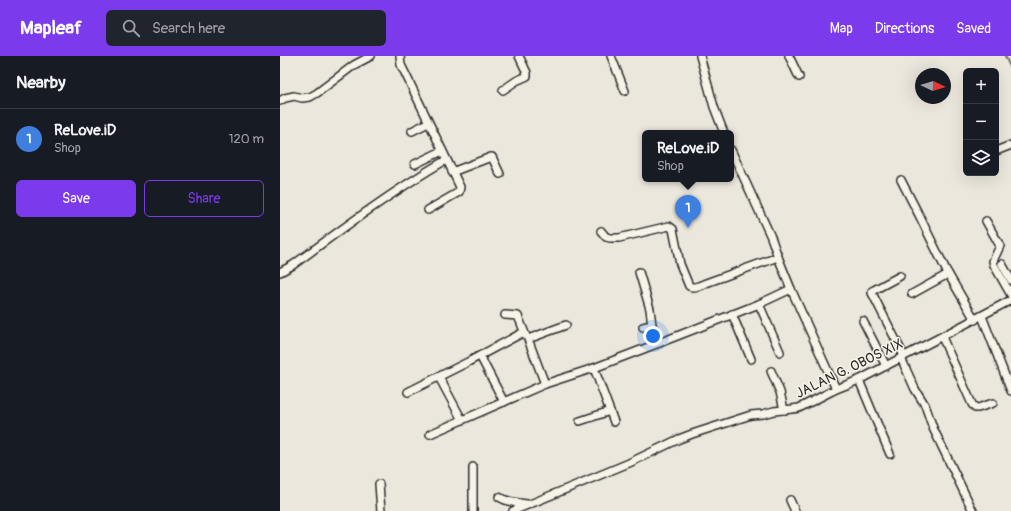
<!DOCTYPE html>
<meta charset="utf-8">
<style>
body{margin:0;font-family:Pangolin,sans-serif;background:#20242c;color:#f1f3f6}
.controls{position:absolute;right:12px;top:12px;display:grid;overflow:hidden;border-radius:6px;box-shadow:0 4px 16px #0002}
.controls button{width:36px;height:36px;display:grid;place-items:center;padding:0;border:0;border-bottom:1px solid #363941;background:#171b24;color:#f1f3f6;font:20px sans-serif}
.compass{position:absolute;left:635px;top:12px;width:36px;height:36px;border-radius:50%;background:#171b24;box-shadow:0 4px 16px #0002;rotate:94deg}
.you{position:absolute;left:373px;top:280px;width:14px;height:14px;margin:-10px;border:3px solid #fff;border-radius:50%;background:#1a73e8;box-shadow:0 0 0 6px #1a73e833}
.badge{display:grid;place-items:center;width:26px;height:26px;border-radius:50%;background:#7c3aed;color:#fff;font-size:13px;font-weight:700}
.pin{position:absolute;translate:-50% -33px;filter:drop-shadow(0 1px 2px #0008)}
.pin::after{content:'';position:absolute;top:21px;width:14px;height:12px;background:inherit;clip-path:polygon(0 0,100% 0,50% 100%)}
.popup{position:absolute;left:362px;top:74px;width:92px;height:52px;box-sizing:border-box;display:grid;place-content:center;border-radius:6px;background:#171b24;filter:drop-shadow(0 1px 3px #0005);font-size:13px;white-space:nowrap;color:#9ea1a6}
.popup b{font-size:15px;color:#f1f3f6}
.popup::after{content:'';position:absolute;left:50%;top:100%;margin-left:-8px;border:8px solid transparent;border-top-color:#171b24}
.list{margin:0;padding:0;list-style:none}
h2{display:flex;justify-content:space-between;align-items:center;height:52px;margin:0;padding:0 16px;font-size:17px}
h2 small{font-size:13px;font-weight:400;color:#9ea1a6}
.list li{display:grid;grid-template-columns:26px 1fr auto;gap:12px;align-items:center;box-sizing:border-box;height:60px;padding:0 16px;border-top:1px solid #363941}
.list b{display:block;font-size:15px;white-space:nowrap}
.list p{margin:0;font-size:13px;white-space:nowrap;color:#9ea1a6}
.list em{font-size:13px;font-style:normal;color:#9ea1a6}
.actions{display:flex;gap:8px;padding:12px 16px}
.actions a{flex:1;padding:9px 0;border:1px solid #7c3aed;border-radius:6px;text-align:center;font-size:14px;color:#7c3aed}
.actions .main{background:#7c3aed;color:#fff}
.icon{flex:none;width:22px;height:22px;fill:none;stroke:currentColor;stroke-width:2;stroke-linecap:round;stroke-linejoin:round}
.map{position:relative;flex:none;width:731px;height:455px;overflow:hidden}
header{display:flex;align-items:center;gap:24px;box-sizing:border-box;height:56px;padding:0 20px;background:#7c3aed;color:#fff}
header strong{font-size:19px}
nav{display:flex;gap:22px;margin-inline-start:auto;font-size:14px}
.search{width:280px;height:36px;background:#20242c;display:flex;align-items:center;gap:10px;box-sizing:border-box;padding:0 14px;border-radius:6px;color:#9ea1a6;font-size:15px}
main{display:flex}
aside{flex:1;background:#171b24}
.map>svg:first-child{display:block}
</style>
<header>
<strong>Mapleaf</strong>
<div class="search"><svg class="icon" aria-label="search" viewBox="0 0 24 24"><circle cx="10" cy="10" r="6"/><path d="M15 15l6 6"/></svg>Search here</div>
<nav><a>Map</a><a>Directions</a><a>Saved</a></nav>
</header>
<main>
<aside>
<h2>Nearby<small></small></h2>
<ul class="list">
<li><span class="badge" style="background:#3f7fe0">1</span><div><b>ReLove.iD</b><p>Shop</p></div><em>120 m</em></li>
</ul>
<div class="actions"><a class="main">Save</a><a>Share</a></div>
</aside>
<div class="map">
<svg width="731" height="455" viewBox="0 0 731 455">
<rect width="100%" height="100%" fill="#ebe7dd"/>
<filter id="ink" filterUnits="userSpaceOnUse"><feTurbulence type="fractalNoise" baseFrequency=".025" numOctaves="2"/><feDisplacementMap in="SourceGraphic" scale="8" xChannelSelector="R" yChannelSelector="G"/><feConvolveMatrix kernelMatrix="1 2 1 2 8 2 1 2 1" color-interpolation-filters="sRGB"/></filter>
<g filter="url(#ink)">
<g fill="none" stroke-linecap="round" stroke-linejoin="round">
<path stroke="#72716c" stroke-width="2" d="M725,0l6,13"/>
<g stroke="#2b2b2b" stroke-width="10">
<g id="minor">
<path d="M120,0l1,9 5,10 54,112 -1,5 -31,18"/>
<path d="M331,0l14,35"/>
<path d="M420,0l14,51 10,26"/>
<path d="M509,0l10,21"/>
<path d="M223,34l13,-9 9,-4 2,-1v-3l-8,-17"/>
<path d="M0,45l5,-3 9,-2 8,2 8,-1 7,-4 37,-28 17,-9"/>
<path d="M132,75l16,-8"/>
<path d="M451,94l40,87 7,20 13,32 45,100"/>
<path d="M716,95l15,-6"/>
<path d="M135,108l27,-13"/>
<path d="M172,116l39,-15h1l8,17"/>
<path d="M621,124l18,35 27,55 29,50"/>
<path d="M706,165l13,23 1,2 -7,15 1,4 17,30"/>
<path d="M321,175l5,6 4,1h9l50,-12 4,3 7,35 9,22c5,3 12,-1 17,-3l72,-26"/>
<path d="M722,208l9,16"/>
<path d="M0,216l13,-7c50,-37 100,-74 153,-105"/>
<path d="M359,216l11,37 2,16 7,18"/>
<path d="M620,220l-26,14 -2,1v2l32,63"/>
<path d="M632,238l36,-20"/>
<path d="M479,248l21,48"/>
<path d="M452,258l19,45"/>
<path d="M225,259l13,1 8,20"/>
<path d="M702,260l29,75"/>
<path d="M583,265l23,45"/>
<path d="M363,271l9,-2"/>
<path d="M662,281l30,67 3,4h3l15,-5"/>
<path d="M200,300l24,46"/>
<path d="M621,302l14,31 10,16 8,23 40,83"/>
<path d="M314,312l20,54"/>
<path d="M491,315l9,21 4,18"/>
<path d="M159,321l23,43"/>
<path d="M579,324l31,74"/>
<path d="M265,328l-17,-45 38,-14"/>
<path d="M128,336l60,-30 56,-30"/>
<path d="M300,365l30,-10"/>
<path d="M150,378l115,-50 49,-16 65,-25 100,-39 32,-15"/>
<path d="M99,428l2,27"/>
<path d="M219,441c8,5 18,6 28,7"/>
<path d="M510,444l5,11"/>
<path d="M193,455v-44"/>
<path d="M233,455l116,-48 50,-24 13,-5 59,-19 12,-1 11,-3 18,-2 7,-1 37,-19 23,-9 152,-80"/>
</g>
</g>
<use href="#minor" stroke="#f7f3e8" stroke-width="7"/>
</g>
</g>
<g text-anchor="middle" stroke-width="3" stroke-linejoin="round" paint-order="stroke">
<g font-size="14" fill="#2b2b2b" stroke="#f7f3e8">
<text transform="translate(569 312) rotate(-26)" y="5">JALAN G. OBOS XIX</text>
</g>
</g>
</svg>
<div class="controls">
<button>+</button>
<button>−</button>
<button><svg class="icon" aria-label="layers" viewBox="0 0 24 24"><path d="M12 4l9 5-9 5-9-5zM3 14l9 5 9-5"/></svg></button>
</div>
<svg class="compass" viewBox="-18 -18 36 36"><path d="M0-13l5 13h-10z" fill="#e53935"/><path d="M0 13l5-13h-10z" fill="#9ea1a6"/></svg>
<div class="you"></div>
<div class="pin badge" style="left:408px;top:172px;background:#3f7fe0">1</div>
<div class="popup"><b>ReLove.iD</b>Shop</div>
</div>
</main>
